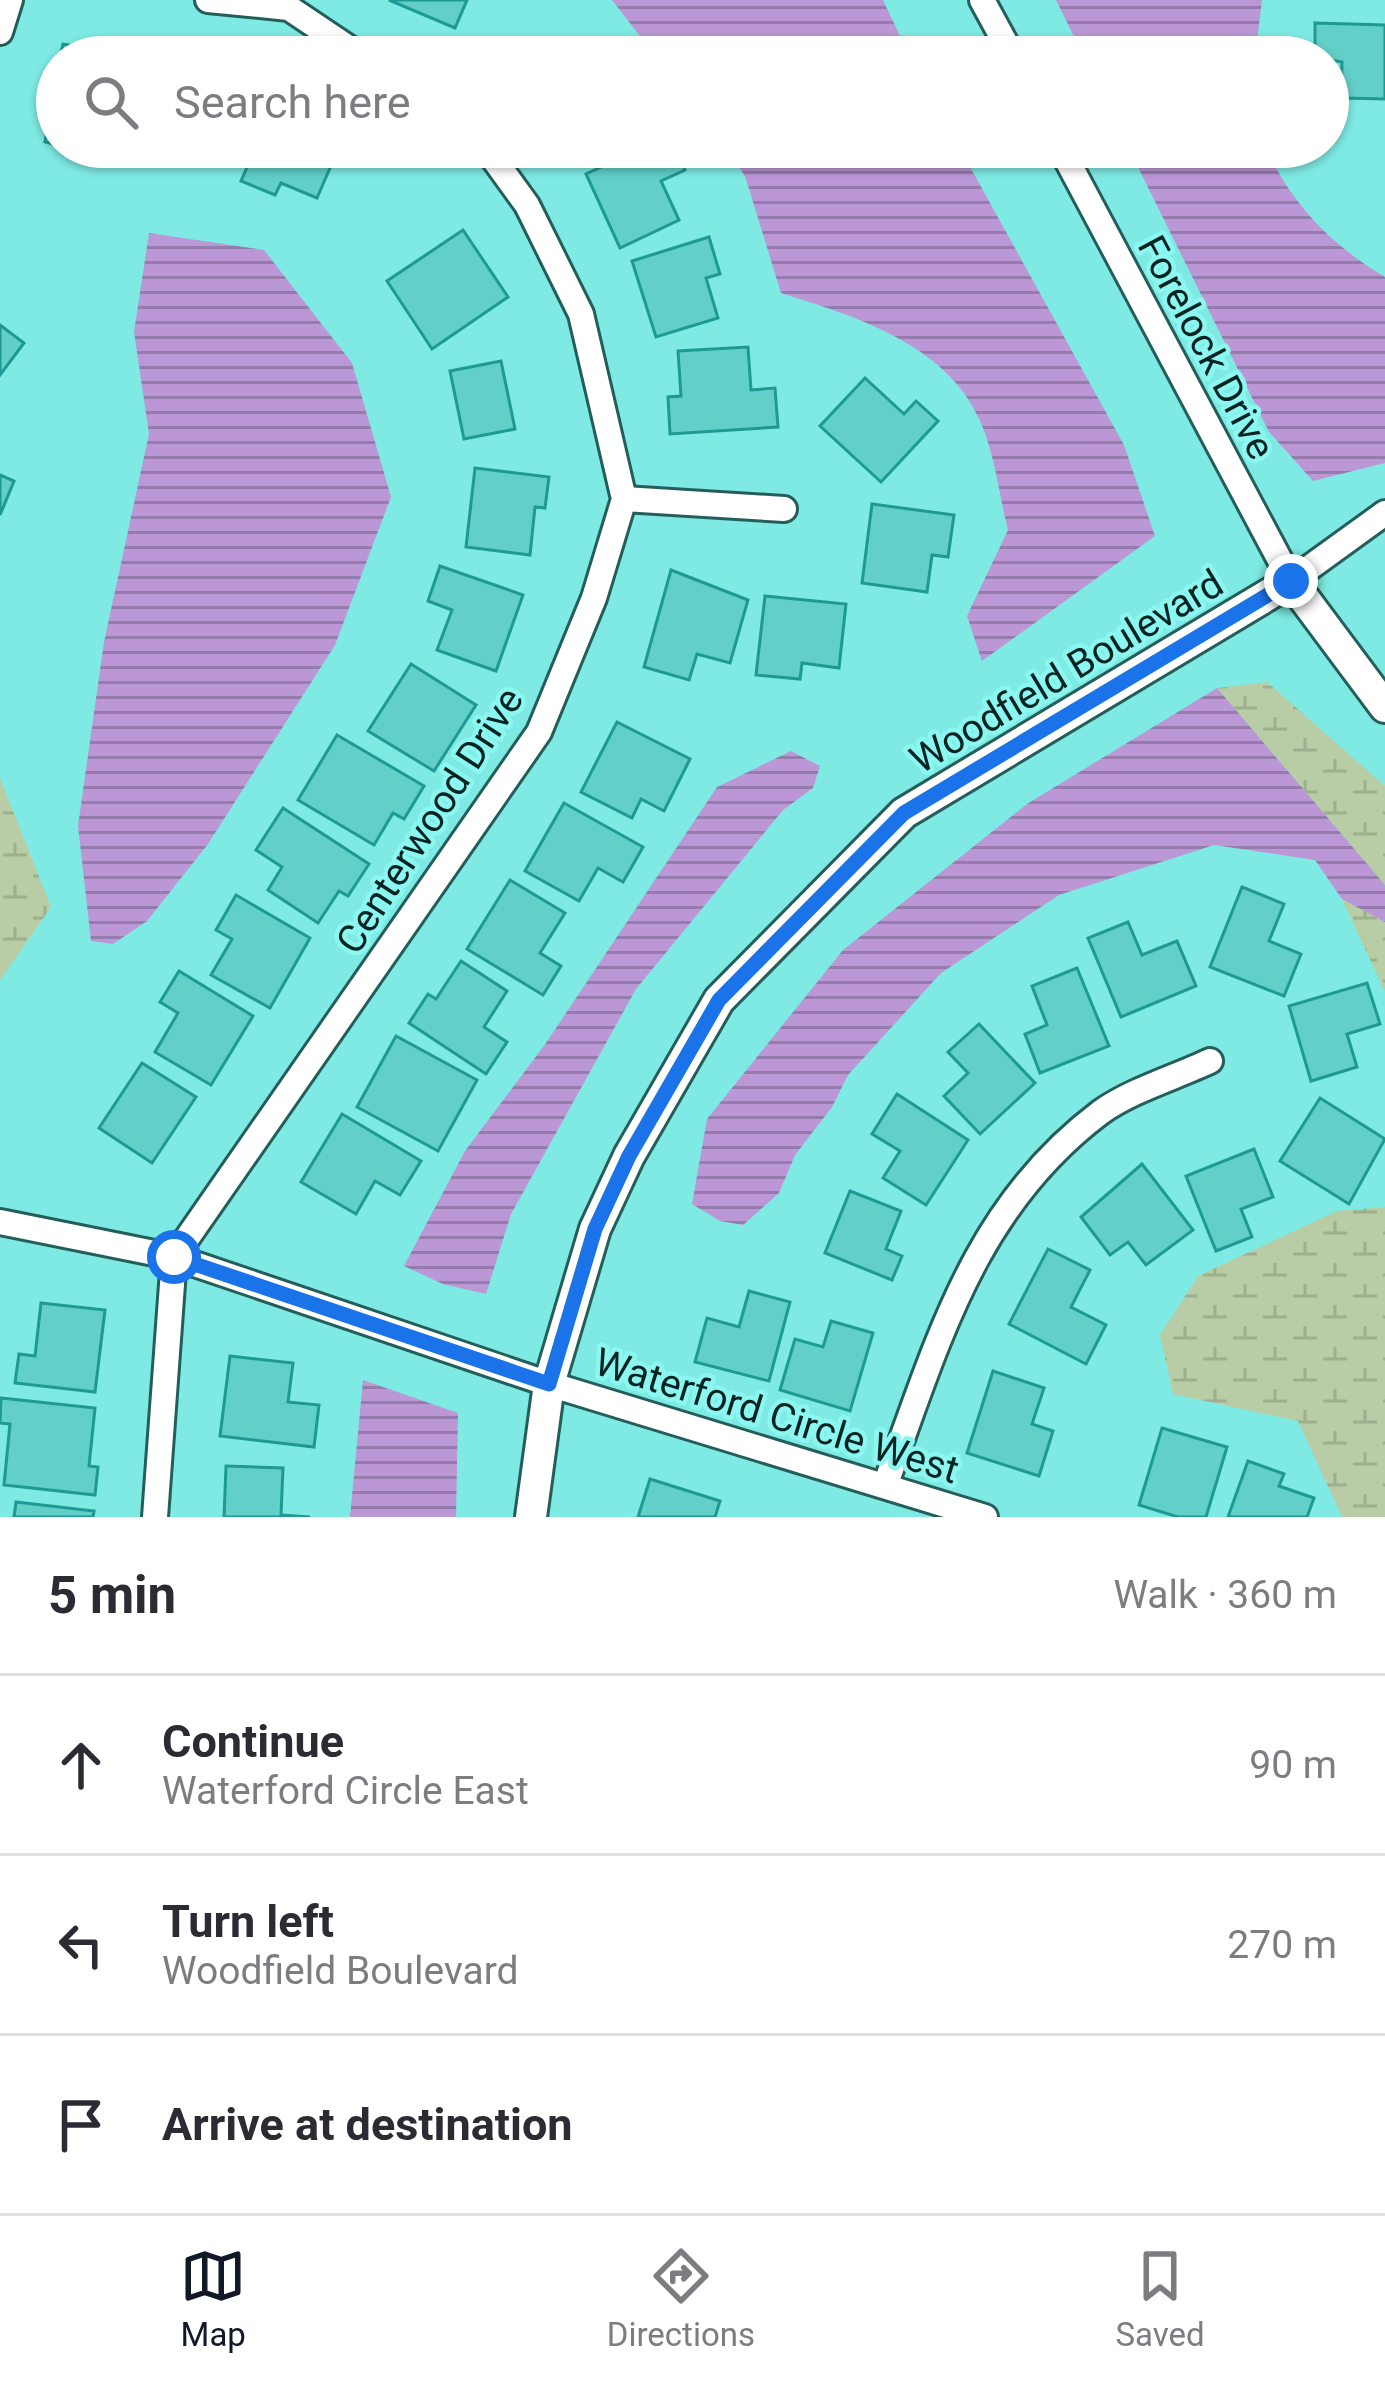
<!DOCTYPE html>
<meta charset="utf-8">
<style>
body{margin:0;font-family:Roboto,sans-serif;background:#f7f7f7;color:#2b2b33}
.stop{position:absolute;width:36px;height:36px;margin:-27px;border:9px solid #1a73e8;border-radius:50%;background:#fff}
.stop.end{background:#1a73e8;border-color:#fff;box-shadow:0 3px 12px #0008}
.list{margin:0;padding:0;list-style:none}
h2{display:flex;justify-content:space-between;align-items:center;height:156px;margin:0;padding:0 48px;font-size:51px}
h2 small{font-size:39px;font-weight:400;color:#7c7c81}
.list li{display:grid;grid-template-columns:78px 1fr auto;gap:36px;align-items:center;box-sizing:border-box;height:180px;padding:0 48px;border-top:3px solid #e1e1e2}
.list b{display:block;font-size:45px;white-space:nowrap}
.list p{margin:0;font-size:39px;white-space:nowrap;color:#7c7c81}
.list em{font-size:39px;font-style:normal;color:#7c7c81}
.icon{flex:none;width:66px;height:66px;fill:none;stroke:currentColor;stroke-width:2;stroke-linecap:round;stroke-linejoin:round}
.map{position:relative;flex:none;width:1385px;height:1517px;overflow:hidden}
.search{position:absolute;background:#fff;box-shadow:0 3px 9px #0004;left:36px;right:36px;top:36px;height:132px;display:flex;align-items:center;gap:30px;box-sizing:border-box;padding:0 42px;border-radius:66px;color:#7c7c81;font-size:45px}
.sheet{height:696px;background:#fff}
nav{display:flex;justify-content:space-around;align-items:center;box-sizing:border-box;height:168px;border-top:3px solid #e1e1e2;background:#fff;font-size:33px;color:#7c7c81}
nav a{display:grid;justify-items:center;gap:6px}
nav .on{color:#111827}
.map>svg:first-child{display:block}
</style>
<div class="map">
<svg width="1385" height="1517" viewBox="0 0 1385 1517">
<defs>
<pattern id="wetland-marsh" width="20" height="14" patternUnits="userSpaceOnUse" patternTransform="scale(3)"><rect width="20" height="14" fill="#b8cda5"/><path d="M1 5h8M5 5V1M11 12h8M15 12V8" fill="none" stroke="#9cb08e"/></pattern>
<pattern id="water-rules" width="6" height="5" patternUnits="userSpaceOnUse" patternTransform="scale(3)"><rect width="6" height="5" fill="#bb97d6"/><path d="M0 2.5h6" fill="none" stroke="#967bad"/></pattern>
</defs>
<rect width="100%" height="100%" fill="#7eeae3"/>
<g fill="url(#wetland-marsh)">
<path d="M1267,682l118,104v99l-168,-197z"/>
<path d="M0,778l51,129 -51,73z"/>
<path d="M1342,899l43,23v70z"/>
<path d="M1385,1207v310h-43l-44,-96 -125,-27 -13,-59 38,-59 139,-65z"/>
</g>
<g fill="url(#water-rules)">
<path d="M612,0h271l27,57h-254z"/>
<path d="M1056,0h206l-7,57h-171z"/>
<path d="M725,147h234l165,298 31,91 -173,125 -15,-45 41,-86c-9,-35 -13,-76 -28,-109 -33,-77 -126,-105 -199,-128l-36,-117z"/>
<path d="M1128,147h138c24,56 66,99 119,130v186l-72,18 -44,-49z"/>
<path d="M149,233l115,17 88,113 39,134 -56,148 -127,199 -61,77 -34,23 -22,-3 -13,-115 26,-184 45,-208 -15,-102z"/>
<path d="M1217,688l168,197v37l-43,-23 -27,-39 -101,-15 -155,50 -118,78 -93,102 -16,32 -37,48 -16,38 -36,32 -23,-4 -28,-17 15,-85 136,-169 184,-146z"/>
<path d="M791,751l29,15 -7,22 -30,22 -147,179 -125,225 -25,80 -43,-10 -39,-18 61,-115 81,-108 171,-256z"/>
<path d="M363,1380l95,33 -2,104h-106z"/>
</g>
<g fill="#62cfc9" stroke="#1f9994" stroke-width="3">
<path d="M389,0h78l-12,28z"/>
<path d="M1315,23l70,2v74l-44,-1 1,-36 -27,-5z"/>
<path d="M63,44l32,6 -1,7h-34z"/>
<path d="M57,75v70l-12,-3z"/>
<path d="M150,147h36l-2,10 -35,-5z"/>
<path d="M256,147h83l-22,51 -36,-15 -6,12 -34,-14z"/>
<path d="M565,147h36l-19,18z"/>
<path d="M645,147h30l10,23 -24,11 18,39 -59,28 -34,-74z"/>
<path d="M463,230l45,67 -76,52 -45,-68z"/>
<path d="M709,237l11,37 -14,4 12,40 -62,19 -24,-76z"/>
<path d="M0,325l24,18 -24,32z"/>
<path d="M748,347l3,43 24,-2 3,39 -108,7 -2,-37 13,-1 -3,-45z"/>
<path d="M501,361l14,68 -51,10 -14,-68z"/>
<path d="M865,378l39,36 12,-13 22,20 -57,61 -61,-56z"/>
<path d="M475,468l74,9 -4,31 -10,-1 -5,48 -64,-8z"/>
<path d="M0,475l14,6 -14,34z"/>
<path d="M872,504l82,11 -6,42 -16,-2 -5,37 -65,-9z"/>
<path d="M440,566l83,29 -27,76 -59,-21 15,-40 -24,-9z"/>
<path d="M671,570l77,30 -18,63 -33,-9 -8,26 -45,-13z"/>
<path d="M765,596l81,8 -7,64 -37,-5 -2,16 -44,-4z"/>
<path d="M411,664l65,41 -42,66 -66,-40z"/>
<path d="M617,722l73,37 -26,52 -23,-12 -9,19 -51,-26z"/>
<path d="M337,735l87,51 -20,33 -11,-6 -19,32 -76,-45z"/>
<path d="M564,803l79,44 -20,35 -25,-14 -19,33 -54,-30z"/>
<path d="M283,808l86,56 -21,32 -9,-5 -21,32 -50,-33 14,-23 -26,-17z"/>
<path d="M510,880l55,33 -25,40 21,13 -18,29 -76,-46z"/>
<path d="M1242,887l42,17 -15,37 32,13 -17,42 -74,-29z"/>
<path d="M236,895l74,43 -40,70 -59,-33 21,-36 -16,-9z"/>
<path d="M1128,922l14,33 35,-14 19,45 -75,31 -33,-79z"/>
<path d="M461,961l46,30 -23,36 23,15 -21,32 -77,-51 19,-29 8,5z"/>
<path d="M1077,968l32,78 -69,27 -15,-39 22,-9 -15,-39z"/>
<path d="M179,971l74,45 -42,69 -56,-33 23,-39 -18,-11z"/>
<path d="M1367,983l13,41 -33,10 10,33 -46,14 -22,-75z"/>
<path d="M979,1024l56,59 -55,51 -36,-38 24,-23 -20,-21z"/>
<path d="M396,1036l81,44 -39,71 -81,-44z"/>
<path d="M142,1063l54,34 -44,66 -53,-35z"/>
<path d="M897,1094l71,46 -42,65 -43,-27 17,-27 -28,-17z"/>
<path d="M1320,1098l65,41 -36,65 -69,-43z"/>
<path d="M342,1114l79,47 -21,34 -25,-14 -19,33 -55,-32z"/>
<path d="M1254,1149l19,48 -32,12 11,28 -36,14 -30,-75z"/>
<path d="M1142,1164l51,66 -47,35 -18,-23 -18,13 -29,-38z"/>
<path d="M850,1191l51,20 -15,38 16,7 -10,24 -67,-27z"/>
<path d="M1048,1249l42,21 -19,37 35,18 -20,39 -77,-40z"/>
<path d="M749,1291l41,11 -21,79 -74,-19 12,-44 32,9z"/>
<path d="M41,1303l64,7 -10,82 -80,-9 4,-29 16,2z"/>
<path d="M831,1321l42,12 -23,78 -70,-21 15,-51 28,8z"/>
<path d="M230,1356l63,7 -5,39 31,3 -5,42 -94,-11z"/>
<path d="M993,1371l51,17 -12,36 21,7 -14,45 -72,-23z"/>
<path d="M1,1398l94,10 -6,58 9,1 -3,28 -91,-10 6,-61 -10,-1z"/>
<path d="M1162,1428l65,19 -21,70h-28l-39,-12z"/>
<path d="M1248,1461l36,13 -5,12 35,12 -7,19h-79z"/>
<path d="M226,1466l57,2 -2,47 29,2h-86z"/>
<path d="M650,1479l70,22 -5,16h-77z"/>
<path d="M16,1502l78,9 -1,6h-79z"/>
</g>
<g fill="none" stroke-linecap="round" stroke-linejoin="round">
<g stroke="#245e5b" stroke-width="30">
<g id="minor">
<path d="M208,0l81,8 73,49"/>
<path d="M982,0l31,57"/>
<path d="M0,32l10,-32"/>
<path d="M1060,147l231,434 94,-68"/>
<path d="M624,499l160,10"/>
<path d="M0,1222l174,35 375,127 436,133"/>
<path d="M886,1483c52,-141 88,-276 215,-371 31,-22 75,-35 109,-51"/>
<path d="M155,1517l19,-260 365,-525 55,-134 30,-99 -43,-185 -54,-109 -42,-58"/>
</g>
</g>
<g stroke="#245e5b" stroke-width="36">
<path id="tertiary" d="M531,1517l18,-133 46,-155 34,-73 90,-156 185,-187 387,-232 94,126"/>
</g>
<use href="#minor" stroke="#fff" stroke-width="24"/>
<use href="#tertiary" stroke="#fff" stroke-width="30"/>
</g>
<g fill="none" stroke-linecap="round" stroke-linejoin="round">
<path stroke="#1a73e8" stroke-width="15" d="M174,1257l375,127 46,-155 34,-73 90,-156 185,-187 387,-232"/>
</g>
<g text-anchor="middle" stroke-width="9" stroke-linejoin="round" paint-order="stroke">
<g font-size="39" fill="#012423" stroke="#8bf7f0">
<text transform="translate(1207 347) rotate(62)" y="14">Forelock Drive</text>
<text transform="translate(1066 671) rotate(-31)" y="14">Woodfield Boulevard</text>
<text transform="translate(429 820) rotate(-57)" y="14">Centerwood Drive</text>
<text transform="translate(777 1415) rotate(17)" y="14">Waterford Circle West</text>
</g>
</g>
</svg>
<div class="stop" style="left:174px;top:1257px"></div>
<div class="stop end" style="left:1291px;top:581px"></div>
<div class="search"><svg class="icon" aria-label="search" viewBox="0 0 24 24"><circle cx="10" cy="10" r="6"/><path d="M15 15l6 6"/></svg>Search here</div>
</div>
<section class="sheet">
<h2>5 min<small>Walk · 360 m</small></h2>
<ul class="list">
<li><svg class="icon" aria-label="ahead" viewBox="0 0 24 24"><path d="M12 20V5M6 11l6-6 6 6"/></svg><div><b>Continue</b><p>Waterford Circle East</p></div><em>90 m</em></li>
<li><svg class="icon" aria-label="left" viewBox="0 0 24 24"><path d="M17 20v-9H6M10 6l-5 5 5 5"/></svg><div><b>Turn left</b><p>Woodfield Boulevard</p></div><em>270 m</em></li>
<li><svg class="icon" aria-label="arrive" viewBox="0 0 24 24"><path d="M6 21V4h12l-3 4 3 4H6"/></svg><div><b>Arrive at destination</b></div></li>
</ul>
</section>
<nav>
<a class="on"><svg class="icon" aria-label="map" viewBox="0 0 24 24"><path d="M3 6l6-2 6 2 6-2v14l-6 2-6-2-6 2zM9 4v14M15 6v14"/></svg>Map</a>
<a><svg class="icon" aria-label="directions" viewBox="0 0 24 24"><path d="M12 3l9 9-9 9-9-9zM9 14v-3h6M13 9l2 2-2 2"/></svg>Directions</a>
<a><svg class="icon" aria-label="saved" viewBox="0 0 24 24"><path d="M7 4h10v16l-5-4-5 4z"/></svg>Saved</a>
</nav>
